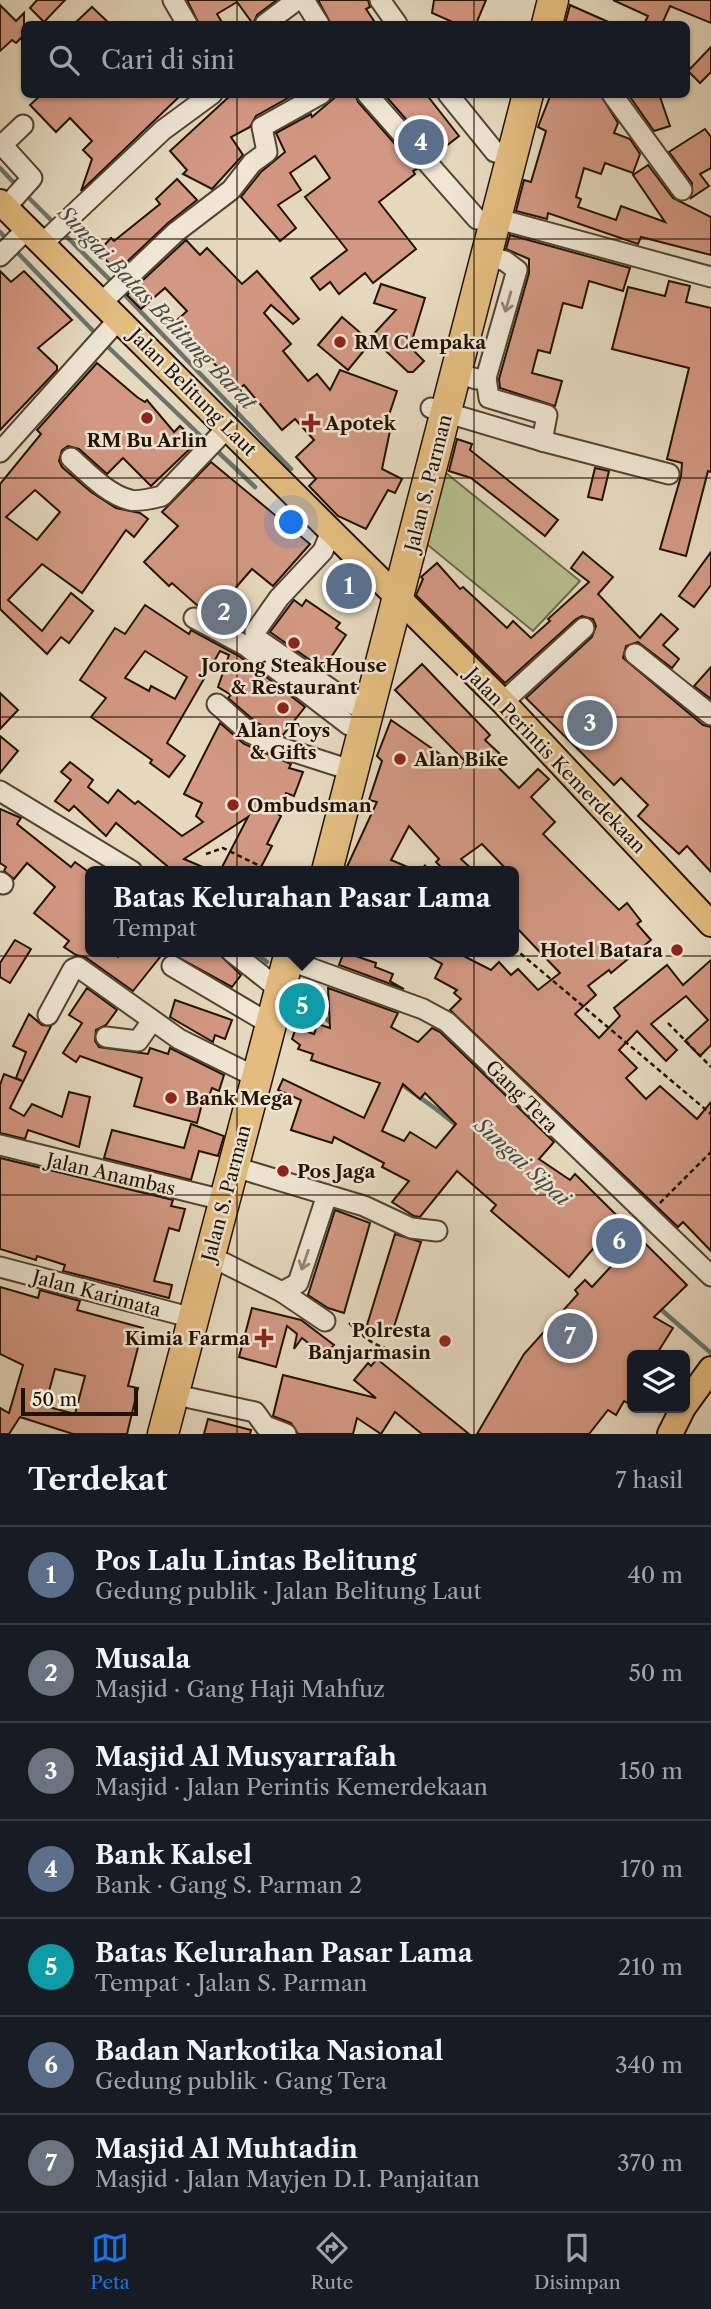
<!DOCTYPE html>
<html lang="id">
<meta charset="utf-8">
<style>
body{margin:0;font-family:"Libre Caslon Text",serif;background:#20242c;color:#f1f3f6}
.controls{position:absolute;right:21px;bottom:21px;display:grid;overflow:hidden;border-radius:10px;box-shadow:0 2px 5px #0004}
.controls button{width:63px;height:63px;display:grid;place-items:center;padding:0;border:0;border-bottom:2px solid #363941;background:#171b24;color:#f1f3f6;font:35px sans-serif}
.scale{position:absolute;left:21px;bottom:18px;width:117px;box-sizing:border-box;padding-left:7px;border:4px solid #221202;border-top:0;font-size:19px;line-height:24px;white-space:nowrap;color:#221202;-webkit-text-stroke:5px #efe6d5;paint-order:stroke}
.you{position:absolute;left:292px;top:523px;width:24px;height:24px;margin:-18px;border:5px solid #fff;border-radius:50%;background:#1a73e8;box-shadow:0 0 0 10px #1a73e833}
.badge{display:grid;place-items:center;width:46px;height:46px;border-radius:50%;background:#1a73e8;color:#fff;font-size:23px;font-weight:700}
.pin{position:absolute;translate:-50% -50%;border:4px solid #fff;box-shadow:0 2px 7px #0006}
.popup{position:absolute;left:85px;top:866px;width:434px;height:91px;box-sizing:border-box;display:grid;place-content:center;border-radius:10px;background:#171b24;filter:drop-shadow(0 2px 5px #0005);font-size:23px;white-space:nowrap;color:#9ea1a6}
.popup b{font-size:26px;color:#f1f3f6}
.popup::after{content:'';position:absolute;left:50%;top:100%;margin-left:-14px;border:14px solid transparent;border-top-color:#171b24}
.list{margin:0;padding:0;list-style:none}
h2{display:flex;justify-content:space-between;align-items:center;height:91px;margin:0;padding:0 28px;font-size:30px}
h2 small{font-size:23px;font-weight:400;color:#9ea1a6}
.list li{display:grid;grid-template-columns:46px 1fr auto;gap:21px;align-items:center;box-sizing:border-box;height:98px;padding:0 28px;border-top:2px solid #363941}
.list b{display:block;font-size:26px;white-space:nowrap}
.list p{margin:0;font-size:23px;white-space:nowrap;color:#9ea1a6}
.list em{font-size:23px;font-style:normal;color:#9ea1a6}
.icon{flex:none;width:38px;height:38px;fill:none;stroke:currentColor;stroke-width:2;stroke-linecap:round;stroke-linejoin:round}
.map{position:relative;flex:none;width:711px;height:1434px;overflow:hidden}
.search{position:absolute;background:#171b24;box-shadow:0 2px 5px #0004;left:21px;right:21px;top:21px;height:77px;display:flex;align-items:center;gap:18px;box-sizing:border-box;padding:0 24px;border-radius:10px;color:#9ea1a6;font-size:26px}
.sheet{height:777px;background:#171b24}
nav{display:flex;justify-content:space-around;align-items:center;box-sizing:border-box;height:98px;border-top:2px solid #363941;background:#171b24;font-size:19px;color:#9ea1a6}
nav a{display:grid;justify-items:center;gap:4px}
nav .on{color:#1a73e8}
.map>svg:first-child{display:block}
</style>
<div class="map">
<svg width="711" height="1434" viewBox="0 0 711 1434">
<rect width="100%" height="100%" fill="#e6d9bf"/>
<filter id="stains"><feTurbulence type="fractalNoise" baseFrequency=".00286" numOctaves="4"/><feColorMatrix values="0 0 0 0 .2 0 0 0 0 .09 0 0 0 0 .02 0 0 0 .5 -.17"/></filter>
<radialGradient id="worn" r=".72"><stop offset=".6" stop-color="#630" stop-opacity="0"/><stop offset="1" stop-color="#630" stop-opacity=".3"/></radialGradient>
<path fill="#b7bf90" stroke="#6c6849" stroke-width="2" d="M446,473l134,108 -47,50 -110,-90 17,-60z"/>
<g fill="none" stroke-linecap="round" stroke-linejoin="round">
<g stroke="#697670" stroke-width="4.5">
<path d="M0,168l18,19"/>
<path d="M24,193l31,31"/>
<path d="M0,232l9,10"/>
<path d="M63,233l51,51"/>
<path d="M14,249l84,87"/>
<path d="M120,290l171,179"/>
<path d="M104,343l102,98"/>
<path d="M215,449l40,38"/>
<path d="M254,952l13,10"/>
<path d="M306,1001l26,23"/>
<path d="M399,1082c20,16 40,27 59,45"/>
<path d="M590,1245l24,22"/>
<path d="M657,1306l54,47"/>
</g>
</g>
<g fill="#d39883" stroke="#221202" stroke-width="2" fill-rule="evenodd">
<path d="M37,0h28l-21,22 -14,-14z"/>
<path d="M187,0h90l-20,15 -4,9 -16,-22 -20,12 6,10h-24z"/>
<path d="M318,0h50l2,7 -4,2 10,15h-45z"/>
<path d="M434,0h52l-10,24h-19l-25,-11z"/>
<path d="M613,0h98v23l-41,-17 -8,18h-18l4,-8z"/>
<path d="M0,5l16,16 8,-8v22l-8,8 -4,-3 -12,11z"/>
<path d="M570,5l43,19h-48z"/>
<path d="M92,7l18,17h-36z"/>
<path d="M711,47v25l-11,11 -12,-12z"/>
<path d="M42,94h140l-101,97 11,-32 -9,-9 9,-9 -22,-23 -14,14 -26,-27z"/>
<path d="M232,94h63l-39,22 -6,11 -19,10 12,18 -31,34 -29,-15 4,-4 -17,-19z"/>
<path d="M339,94h16l3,8 59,67 -4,2 2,3 -36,28 37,47 -43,34 -8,-10 -26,21 -9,-12 -10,8 -9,-12 36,-28 -42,-53 25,-19 -15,-22 -25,17 11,17 -23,15 18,23 -16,13 -39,-44 20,-25 24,-20 -9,-19 35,-19 1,3z"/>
<path d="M384,94h42l33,42 -23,18z"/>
<path d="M551,94h49l18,29 -4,10 16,6 10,15 -7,19 -28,-10 -4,11 -17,-6 -8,29 5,2 -3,8 38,13 5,-14 44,16 -32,-47 15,-10 25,33 38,19v38l-70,-18 -3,7 -90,-31 -1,6 -31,-8 8,-31 7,2 15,-51 -8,-4z"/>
<path d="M628,94h31l11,32 -16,5z"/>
<path d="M705,129l6,8v31l-11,6 9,12 -18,12 1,-15 -23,-31z"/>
<path d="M177,179l20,21 -29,23 -53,50 -1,-5 -16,-16 13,-14 3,3 46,-37 -4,-5z"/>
<path d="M510,235l120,33 -7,23 -34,-10 -7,27 -19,-5 -13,50 -12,-3 -6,23 30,8 -7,25 -55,-18 -1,-9 30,-106v-14l-23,-10z"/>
<path d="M186,240l14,15 7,-7 35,36 15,-13 42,48 -6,5 -22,-19 -7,8 27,31 -8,7 25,30 9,-7 13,16 10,-20 57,21 -11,33 5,2 -9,43 20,10 -7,14 -7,-3 -22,39 -28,-13 -29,-30 7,-7 -20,-22 18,-17 -19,-21 -13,11 -38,-45 -6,5 -62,-69 11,-10 -22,-23 -24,21 -14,-14z"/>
<path d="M0,271l11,11 13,-11 48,49 -34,28 19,18v4l-57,60z"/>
<path d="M669,281l21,5 -4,16 25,6v164l-3,-1 -22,85 -26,-7 21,-73 1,-13 -15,-4 22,-91 -77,-19 16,-62 37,9z"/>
<path d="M381,284l44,14 -15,49 14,14 -11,11h-5l-37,-35 25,-27 -22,-7z"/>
<path d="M342,317l29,25 -23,28 -30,-25z"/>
<path d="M97,363l40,34 8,5 2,-2 27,32 6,-6 17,16 -46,44 -28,-28 -16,16 -28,-25 -11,-3 -6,4 -3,11 3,6 29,25 25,16 24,5 8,6 -14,18 -8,-7 -44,63 -40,-29 -34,36 34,31 29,-38 22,18 -24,32 -8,-6 -14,17 -47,-45v-125l41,-50 -4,-4zM35,490l25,22 -23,28 -31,-23z"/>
<path d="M457,439l15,5 -2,6 88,70 -13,16 -74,-58 -22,-7z"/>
<path d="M211,462l99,82 -37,42 -21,-17 -28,32 11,10 -9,10 -27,-14 -27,-24 -3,3 -25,-24 34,-36 -16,-14z"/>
<path d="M595,468l14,3 -7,29 -14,-3z"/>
<path d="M583,552l30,25 -15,17 42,44 21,-24 17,15 -15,16 16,14 -7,9 -34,-26 -12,4 -3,12 80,67 8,2v145l-24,-26 -8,8 -41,-38 10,-11 -27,-27 -7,7 -88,-87 66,-61 4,-11 -3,-7 -11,-3 -6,3 -71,64 -89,-88 7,-16 -2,-2 16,-14 23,26 3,-2 44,41 6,-7 18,17 19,-17 -2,-2 41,-37 -18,-14z"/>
<path d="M711,552v33l-17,22 -15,-11z"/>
<path d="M294,600l8,6 4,-6 34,23 -4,5 10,7 -23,34 -53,-37z"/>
<path d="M145,605l44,29 2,-4 48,26 66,51 -22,28 -26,-12 -29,-25 3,-3 -13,-8 11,-32 -9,-4 -53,92 18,13 -16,21 -19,-14 2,-3 -61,-43 15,-19 -26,-18 35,-52 10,6zM145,651l42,26 -12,22 -24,-13 -2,5 -24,-13z"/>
<path d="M422,664l68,71 -5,5 14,13 -8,7 28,28 19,-19 11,10 -18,18 24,25 -12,12 76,76 8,-7 14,18 -4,3 14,16 -40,33 -2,-3 -21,16 8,9 -21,19 24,24 21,-22 -6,-8 53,-43 16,20 28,-25v85l-11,11 -15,-15 23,-21 -22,-24 -35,28 26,26 -11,11 -29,-30 -18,19 18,18 -11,10 20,21 14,-13 37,33 14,-17v149l-28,-29 -5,5 -228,-217 11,-11 -7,-6 3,-3 -22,-12 7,-14 -21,-12h35l35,18 8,-8 12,13 7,-6 20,21 22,-17 -46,-48v-54h-6l-26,-27 -21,15 13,12h-29l-9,-9 3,-3 -30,-33 -18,34 26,11h-72l32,-69 -8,-2 13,-39 -5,-5 14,-36 69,48 5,-7 -70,-71z"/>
<path d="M711,667v32l-17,-13z"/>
<path d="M0,693l18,17 -18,19z"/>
<path d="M220,723l24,21 47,20 -2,4 14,4 -9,24 -8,-3 -8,21 3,2 -14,28 5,2 -13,25h-39l28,-54 -64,42 28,12h-39l-57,-48 -10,13 -32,-30 -5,5 -14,-10 16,-21 -10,-8 9,-10 23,18 -5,7 20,16 10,-13 17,14 3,-3 44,35 21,-14 -7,-6 6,-13 -18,-9z"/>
<path d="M0,736l18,15 -18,22z"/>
<path d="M0,809l21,9 -4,6 54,43 4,-5 15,11v79h21l7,5 4,-5h42l-31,39 -48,-34 -9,-2 -12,-8 5,-6 -35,-28 21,-26 -28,-24 -13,16 -10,-8 2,-4 -6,-4z"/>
<path d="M15,940l16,9 -21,34 -10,-6v-14z"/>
<path d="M168,952h49l24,23 -9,12z"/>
<path d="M344,952l32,11 -1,4 18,7 -3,7 14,8 -65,-24z"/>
<path d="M87,988l30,22 -11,15 -10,5 -1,11 4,6 49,7 2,-6 18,6 2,-6 54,27 -5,16 -7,-3 -5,13 -4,-1 -6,23 -63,-17 8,-28 -62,-22 -4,6 -13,-9 19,-30 -13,-8z"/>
<path d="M328,988l70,25 -7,14 27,15 14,-14 8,4 114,110 -15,17 31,21 5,-6 112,111 -33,32 19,11 -17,27h-24v50l-8,-4 -8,14 -8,-5 -19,24h-112l47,-80 54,-60 -3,-4 10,-10 7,7 24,-26 -18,-18 -29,34 -78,-66 5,-6 -39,-34 -37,46 -6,-1 -22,-14 17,-21 -27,-14 2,-4 -50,-26 -2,6 -41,-13 10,-30 -23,-10 5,-11 81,39 16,-35 -69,-23 2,-6 -15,-5 2,-4 -8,-6 4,-11 18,6 4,-10 12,4zM403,1084l17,15 5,-6 31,31 -20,24 -26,-16 -6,9 -22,-10z"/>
<path d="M175,1000l57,20 -7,19 -10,-4 -2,7 -43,-25z"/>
<path d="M29,1014l13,11 9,1 -41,82 14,8 8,-12 30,13 7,-25 21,5 -11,50 -51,-17 -3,9 -25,-6v-48l4,-11 18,7 -6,-3 10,-26 -13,-6z"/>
<path d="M191,1124l33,12 -6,20 -19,-5 -8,29 -87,-22 8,-28 72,18z"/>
<path d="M0,1158l173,42 -2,6 14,3 -6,22 -10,-3 -15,53 18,4 -3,13 -106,-27 2,-6 -28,-9 -1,4 -36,-11z"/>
<path d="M335,1210l35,13 -26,90 -16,-5 -20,-13z"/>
<path d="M395,1234l26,8 -29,91 -25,-8z"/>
<path d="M0,1287l38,11 2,-8 40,11 -3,9 66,18 -15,58 10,2 -11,46h-54l-53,-17 -11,17h-9v-26l9,5 14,-48 -23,-11zM55,1369l30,7 -10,38 -30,-8z"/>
<path d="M252,1308l49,12 33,25 -10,11 -22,-18 -8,11 3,-15 -10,-8 -11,41 -37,-10z"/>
<path d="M377,1359l92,75h-47l-27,-22 -14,22 -24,-16 -4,16h-55l-7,-11 -18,-7 10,-41 93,23 -22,-18 14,-17 3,3z"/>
<path d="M208,1419l43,11 -1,4h-46z"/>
</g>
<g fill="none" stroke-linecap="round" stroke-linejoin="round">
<g stroke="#534431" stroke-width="23">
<g id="minor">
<path d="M173,0l14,24"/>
<path d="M304,0l15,24"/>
<path d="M380,0l17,24"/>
<path d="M265,24l32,-24"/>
<path d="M367,94l110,125"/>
<path d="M448,94l47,58"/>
<path d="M612,94l70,96"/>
<path d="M2,145l30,33 -26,29"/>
<path d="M0,147l23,-22"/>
<path d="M495,218l216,59"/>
<path d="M42,244l121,-114 49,-36"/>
<path d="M0,256l27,-27"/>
<path d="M102,302l74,-70 55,-42 21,-27 15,-11 -5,-25 59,-33"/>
<path d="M456,372l20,7 10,-1 31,-108 -12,-9 -20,-6"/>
<path d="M486,378l3,20 58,17 -5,26"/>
<path d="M431,408l111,33 127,33"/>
<path d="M0,452l119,-133"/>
<path d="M71,458c17,15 36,36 59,42 7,2 25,-2 32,-4l67,-70"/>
<path d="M332,529l-9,22 -44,47 -24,34 1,6 98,67"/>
<path d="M194,618l52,28 103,79"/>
<path d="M635,654l76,61"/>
<path d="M503,702l81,-74"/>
<path d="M217,704l33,29 32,15 56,18"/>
<path d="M0,791l132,80"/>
<path d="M0,882l3,2"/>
<path d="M232,952l48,38"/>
<path d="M302,965l121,44 24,13 264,254"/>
<path d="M172,966l98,58"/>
<path d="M48,1015l25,-46 5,-2 101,72 77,38"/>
<path d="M106,1037l32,4 14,-20"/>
<path d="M0,1145l223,55"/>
<path d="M248,1171l116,35 47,22 26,3"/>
<path d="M224,1263l58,29 16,-9 29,-88"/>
<path d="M0,1267l193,51"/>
<path d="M282,1292l43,29"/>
<path d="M190,1398l65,14 10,14 21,8"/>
</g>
</g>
<g stroke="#221202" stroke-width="28">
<g id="major">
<path d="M0,202l503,500 208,222"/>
<path d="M685,1405l26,-36"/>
<path d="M670,1434l13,-26"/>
</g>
</g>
<g stroke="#221202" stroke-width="33">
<g id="highway">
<path d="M547,24l6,-24"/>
<path d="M327,871l201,-777"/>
<path d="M163,1434l127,-482"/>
</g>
</g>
<g stroke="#221202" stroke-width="2.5" stroke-dasharray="5 3.5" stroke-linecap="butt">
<path d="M206,854l17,-6 47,23"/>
<path d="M424,865l6,6"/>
<path d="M514,948l197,166"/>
<path d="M668,1023l43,44"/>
<path d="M660,1203l51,-51"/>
<path d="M349,1323c14,15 32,28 53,28"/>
</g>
<use href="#minor" stroke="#efe6d5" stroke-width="19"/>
<use href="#major" stroke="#e3bc80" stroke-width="24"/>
<use href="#highway" stroke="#e3bc80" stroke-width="30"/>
</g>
<defs><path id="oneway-shaft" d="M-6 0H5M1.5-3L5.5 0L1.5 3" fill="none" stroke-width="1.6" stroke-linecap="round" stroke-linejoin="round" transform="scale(1.75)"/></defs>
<g stroke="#938776">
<use href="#oneway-shaft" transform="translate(508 302) rotate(106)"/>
<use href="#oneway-shaft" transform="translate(305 1260) rotate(109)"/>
</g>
<path fill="none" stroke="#221202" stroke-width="2" stroke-opacity="0.55" d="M237,0v24M474,0v24M237,94v1340M474,94v1340M0,239h711M0,478h711M0,717h711M0,956h711M0,1195h711"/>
<g fill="#8f2418" stroke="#efe6d5" stroke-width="2.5">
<circle cx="340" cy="342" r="7"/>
<circle cx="147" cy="418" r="7"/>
<path d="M307.5 412.5h7v7h7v7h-7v7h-7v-7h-7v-7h7z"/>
<circle cx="294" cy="643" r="7"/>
<circle cx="283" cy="708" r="7"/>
<circle cx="400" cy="759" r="7"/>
<circle cx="233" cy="805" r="7"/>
<circle cx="677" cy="950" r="7"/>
<circle cx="171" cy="1098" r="7"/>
<circle cx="283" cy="1171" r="7"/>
<path d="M260.5 1327.5h7v7h7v7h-7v7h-7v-7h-7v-7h7z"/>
<circle cx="445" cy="1341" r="7"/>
</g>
<g text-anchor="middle" stroke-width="5" stroke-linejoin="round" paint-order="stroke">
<g font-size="19" font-weight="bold" fill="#221202" stroke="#efe6d5" text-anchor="start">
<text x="354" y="349">RM Cempaka</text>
<text x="325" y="430">Apotek</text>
<text x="147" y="447" text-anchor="middle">RM Bu Arlin</text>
<text x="294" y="672" text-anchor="middle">Jorong SteakHouse<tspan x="294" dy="22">&amp; Restaurant</tspan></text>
<text x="283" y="737" text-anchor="middle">Alan Toys<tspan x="283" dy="22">&amp; Gifts</tspan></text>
<text x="414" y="766">Alan Bike</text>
<text x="247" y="812">Ombudsman</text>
<text x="663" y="957" text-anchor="end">Hotel Batara</text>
<text x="185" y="1105">Bank Mega</text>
<text x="297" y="1178">Pos Jaga</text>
<text x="431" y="1337" text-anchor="end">Polresta<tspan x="431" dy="22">Banjarmasin</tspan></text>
<text x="250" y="1345" text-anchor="end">Kimia Farma</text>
</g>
<g font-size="19" fill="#221202" stroke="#efe6d5">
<text transform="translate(193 392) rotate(45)" y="7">Jalan Belitung Laut</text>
<text transform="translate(428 483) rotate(-76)" y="7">Jalan S. Parman</text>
<text transform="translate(556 760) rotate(46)" y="7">Jalan Perintis Kemerdekaan</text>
<text transform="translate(522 1096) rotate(45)" y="7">Gang Tera</text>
<text transform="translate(111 1174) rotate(13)" y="7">Jalan Anambas</text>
<text transform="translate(226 1193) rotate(-75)" y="7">Jalan S. Parman</text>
<text transform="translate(97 1293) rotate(15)" y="7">Jalan Karimata</text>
</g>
<g font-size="21" font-style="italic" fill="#4c4c42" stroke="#efe6d5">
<text transform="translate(157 308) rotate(46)" y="7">Sungai Batas Belitung Barat</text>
<text transform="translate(522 1162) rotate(42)" y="7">Sungai Sipai</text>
</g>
</g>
<rect width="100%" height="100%" filter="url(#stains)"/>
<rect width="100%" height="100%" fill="url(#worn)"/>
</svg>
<div class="controls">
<button><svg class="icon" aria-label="layers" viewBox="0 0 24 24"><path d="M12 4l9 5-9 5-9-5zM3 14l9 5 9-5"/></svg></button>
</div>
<div class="scale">50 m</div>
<div class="you"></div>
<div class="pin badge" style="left:349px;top:586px;background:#5c6f8a">1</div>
<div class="pin badge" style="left:224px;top:612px;background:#6b7280">2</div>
<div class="pin badge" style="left:590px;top:723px;background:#6b7280">3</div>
<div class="pin badge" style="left:421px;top:142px;background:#5c6f8a">4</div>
<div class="pin badge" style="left:302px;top:1006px;background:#0f9aa8">5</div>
<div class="popup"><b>Batas Kelurahan Pasar Lama</b>Tempat</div>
<div class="pin badge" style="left:619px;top:1241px;background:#5c6f8a">6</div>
<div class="pin badge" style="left:570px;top:1336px;background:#6b7280">7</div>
<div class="search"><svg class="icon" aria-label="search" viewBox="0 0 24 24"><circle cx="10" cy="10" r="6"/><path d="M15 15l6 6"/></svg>Cari di sini</div>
</div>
<section class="sheet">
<h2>Terdekat<small>7 hasil</small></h2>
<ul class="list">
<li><span class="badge" style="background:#5c6f8a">1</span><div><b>Pos Lalu Lintas Belitung</b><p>Gedung publik · Jalan Belitung Laut</p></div><em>40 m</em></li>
<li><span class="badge" style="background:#6b7280">2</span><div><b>Musala</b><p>Masjid · Gang Haji Mahfuz</p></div><em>50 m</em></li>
<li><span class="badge" style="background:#6b7280">3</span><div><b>Masjid Al Musyarrafah</b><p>Masjid · Jalan Perintis Kemerdekaan</p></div><em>150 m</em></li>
<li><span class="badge" style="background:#5c6f8a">4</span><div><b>Bank Kalsel</b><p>Bank · Gang S. Parman 2</p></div><em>170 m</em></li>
<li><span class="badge" style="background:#0f9aa8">5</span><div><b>Batas Kelurahan Pasar Lama</b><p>Tempat · Jalan S. Parman</p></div><em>210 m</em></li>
<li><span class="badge" style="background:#5c6f8a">6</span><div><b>Badan Narkotika Nasional</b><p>Gedung publik · Gang Tera</p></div><em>340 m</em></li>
<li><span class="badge" style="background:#6b7280">7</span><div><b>Masjid Al Muhtadin</b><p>Masjid · Jalan Mayjen D.I. Panjaitan</p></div><em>370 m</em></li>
</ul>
</section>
<nav>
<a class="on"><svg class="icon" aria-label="map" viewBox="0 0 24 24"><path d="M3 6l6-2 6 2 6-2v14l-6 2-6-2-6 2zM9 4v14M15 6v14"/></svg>Peta</a>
<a><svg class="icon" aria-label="directions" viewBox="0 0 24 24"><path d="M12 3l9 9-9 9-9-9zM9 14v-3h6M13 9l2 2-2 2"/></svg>Rute</a>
<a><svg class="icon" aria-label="saved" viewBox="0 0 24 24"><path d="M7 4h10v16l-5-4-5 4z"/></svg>Disimpan</a>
</nav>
